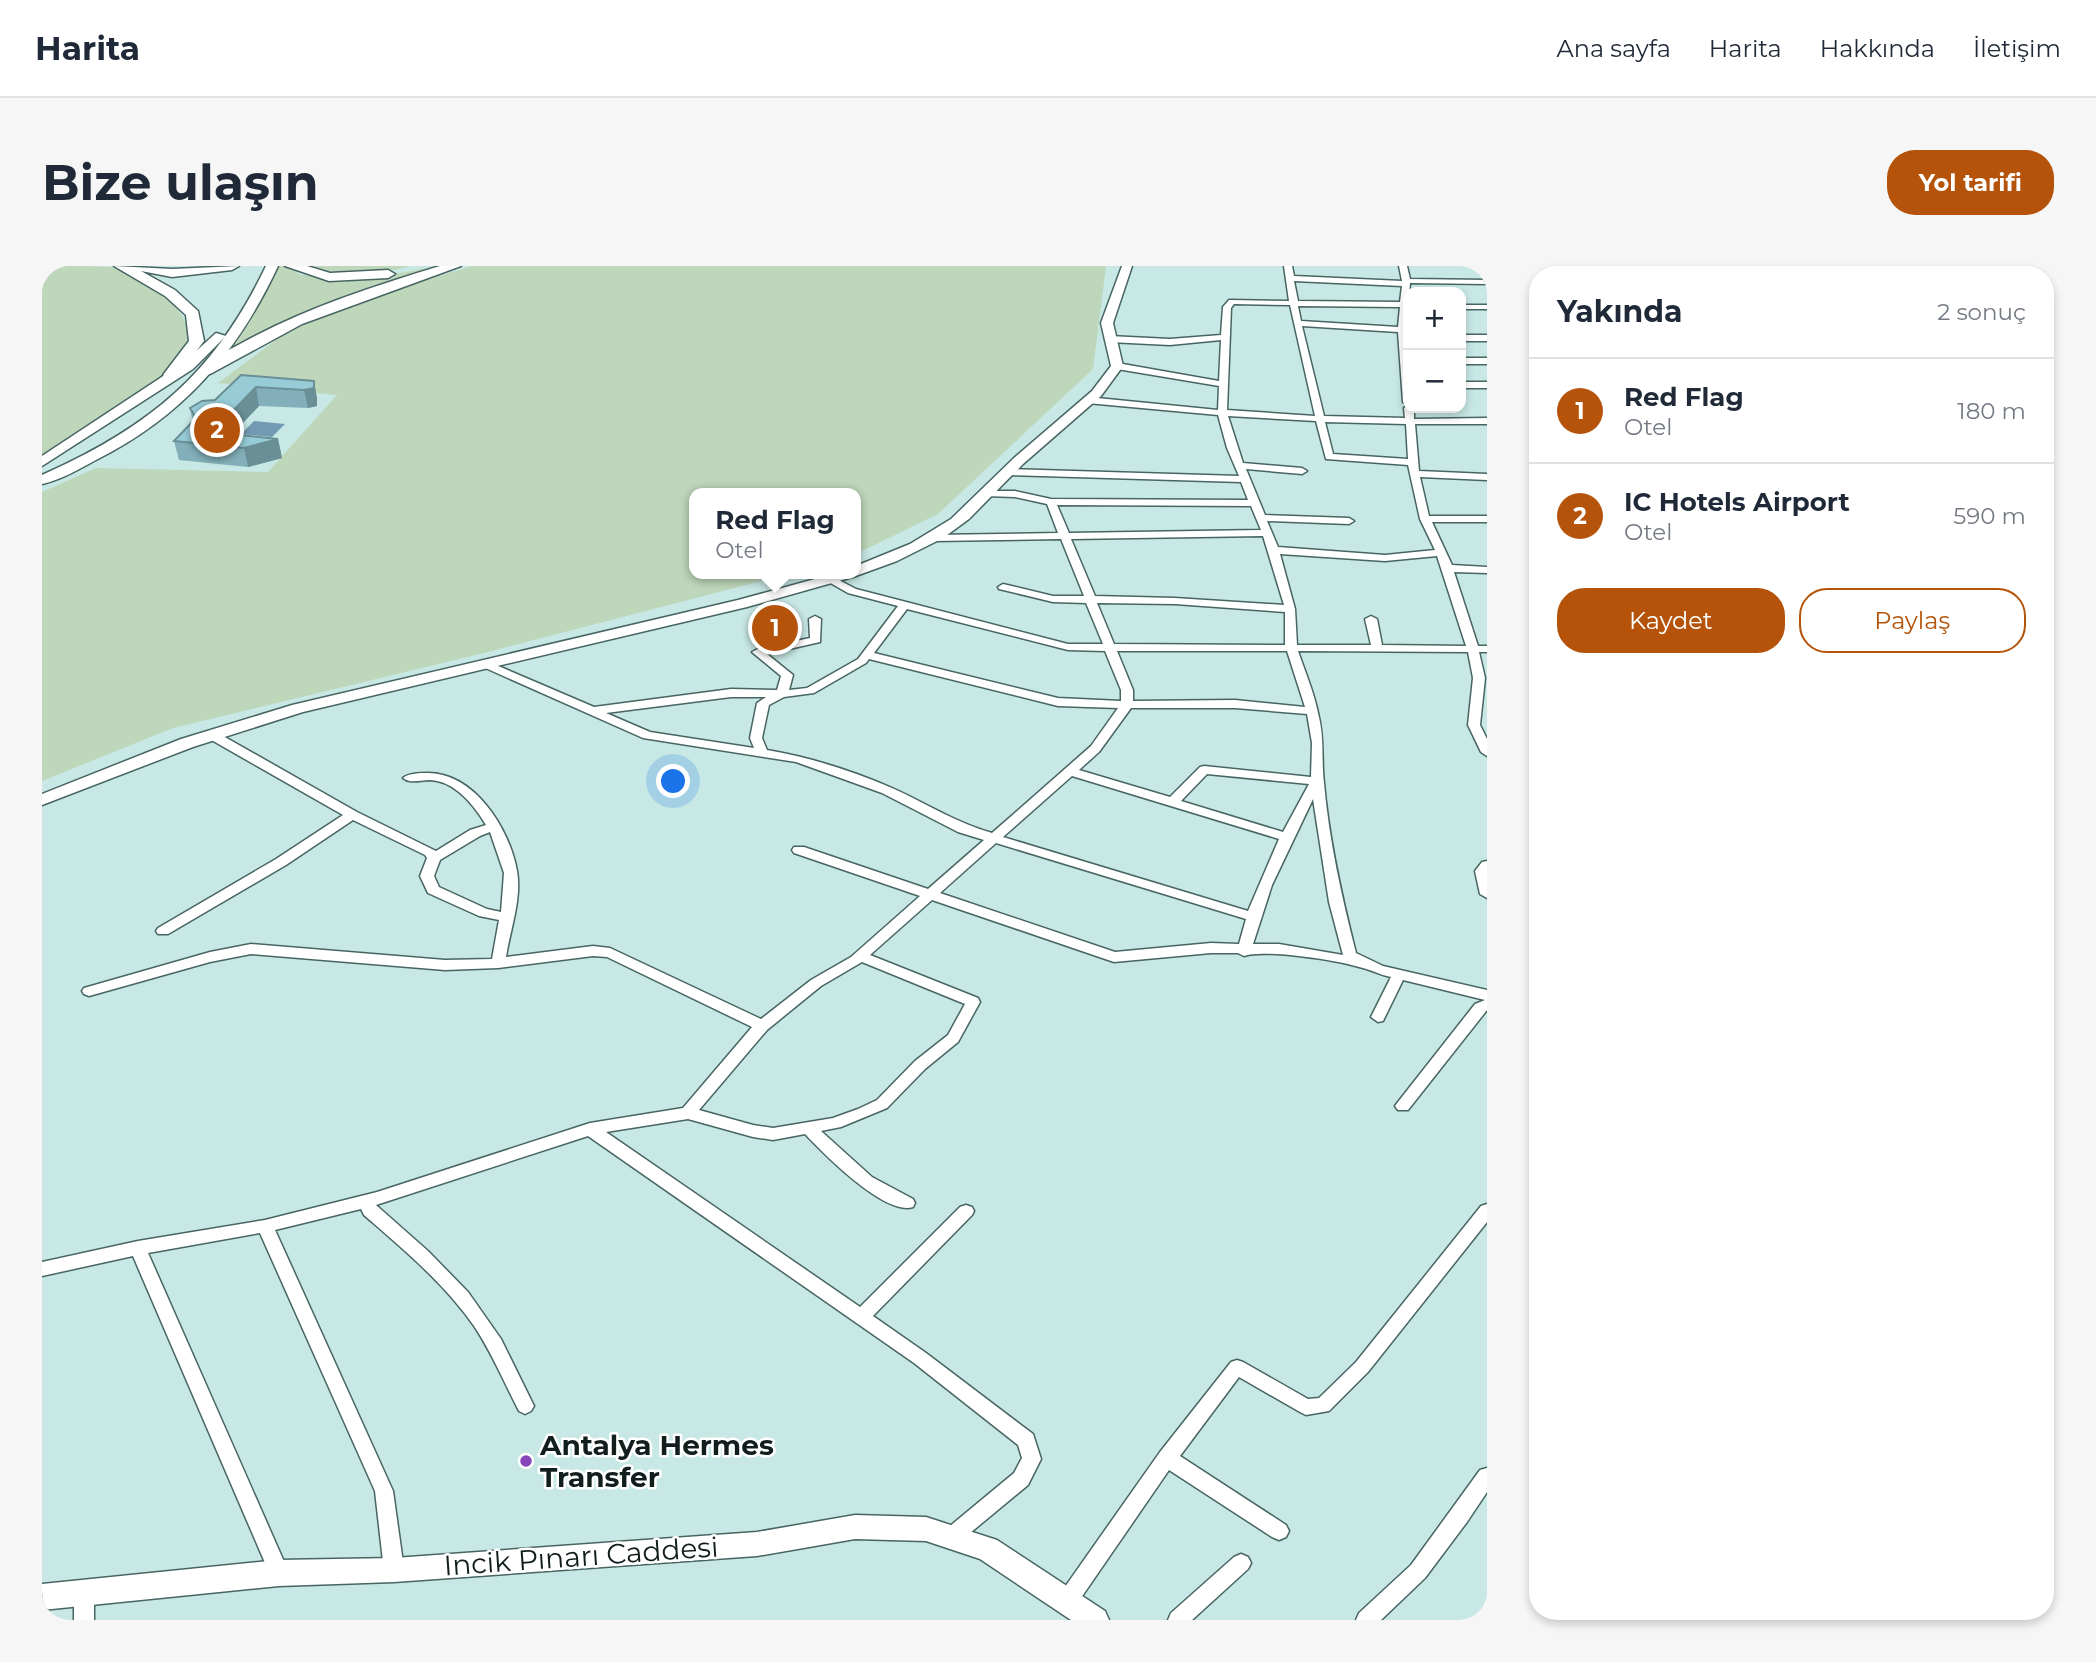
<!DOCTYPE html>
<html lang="tr">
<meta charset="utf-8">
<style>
body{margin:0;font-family:Montserrat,sans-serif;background:#f6f6f7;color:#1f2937}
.controls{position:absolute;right:21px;top:21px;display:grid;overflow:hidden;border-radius:14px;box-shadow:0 4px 10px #0003}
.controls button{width:63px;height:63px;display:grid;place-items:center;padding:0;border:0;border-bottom:2px solid #e0e1e3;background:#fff;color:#1f2937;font:35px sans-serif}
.you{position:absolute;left:632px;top:516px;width:24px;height:24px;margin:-18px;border:5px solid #fff;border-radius:50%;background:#1a73e8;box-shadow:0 0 0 10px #1a73e833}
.badge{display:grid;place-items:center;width:46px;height:46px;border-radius:50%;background:#b45309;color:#fff;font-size:23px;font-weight:700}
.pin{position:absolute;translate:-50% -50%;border:4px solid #fff;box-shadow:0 2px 7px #0006}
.popup{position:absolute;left:647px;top:222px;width:172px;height:91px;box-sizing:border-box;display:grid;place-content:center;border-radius:14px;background:#fff;filter:drop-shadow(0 2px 5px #0005);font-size:23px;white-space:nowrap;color:#747a83}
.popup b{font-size:26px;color:#1f2937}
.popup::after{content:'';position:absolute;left:50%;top:100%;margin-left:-14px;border:14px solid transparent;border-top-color:#fff}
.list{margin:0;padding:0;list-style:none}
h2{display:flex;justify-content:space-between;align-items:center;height:91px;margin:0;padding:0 28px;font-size:30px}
h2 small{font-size:23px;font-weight:400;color:#747a83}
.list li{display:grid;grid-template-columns:46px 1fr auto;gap:21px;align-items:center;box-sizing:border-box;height:105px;padding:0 28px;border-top:2px solid #e0e1e3}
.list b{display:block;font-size:26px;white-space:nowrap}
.list p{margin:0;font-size:23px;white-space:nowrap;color:#747a83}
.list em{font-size:23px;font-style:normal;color:#747a83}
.actions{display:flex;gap:14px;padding:21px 28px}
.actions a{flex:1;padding:16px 0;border:2px solid #b45309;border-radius:28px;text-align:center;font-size:24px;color:#b45309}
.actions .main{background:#b45309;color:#fff}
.map{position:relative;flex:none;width:1445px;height:1354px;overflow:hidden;border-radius:28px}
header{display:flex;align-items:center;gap:42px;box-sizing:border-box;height:98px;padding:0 35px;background:#fff;border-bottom:2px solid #e0e1e3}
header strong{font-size:33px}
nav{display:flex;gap:38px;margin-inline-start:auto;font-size:24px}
.intro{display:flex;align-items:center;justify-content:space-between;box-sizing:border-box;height:168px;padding:0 42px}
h1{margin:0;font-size:49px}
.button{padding:18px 32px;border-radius:28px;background:#b45309;color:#fff;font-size:24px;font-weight:700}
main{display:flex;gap:42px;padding:0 42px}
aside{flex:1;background:#fff;border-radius:28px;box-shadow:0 4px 10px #0003}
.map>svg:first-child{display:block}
</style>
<header>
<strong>Harita</strong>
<nav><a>Ana sayfa</a><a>Harita</a><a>Hakkında</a><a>İletişim</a></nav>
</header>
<div class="intro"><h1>Bize ulaşın</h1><a class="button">Yol tarifi</a></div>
<main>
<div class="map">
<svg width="1445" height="1354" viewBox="0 0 1445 1354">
<rect width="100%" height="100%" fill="#c7e8e5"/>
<g fill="#bed6ba">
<path d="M0,0c21,0 50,0 70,1 31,10 91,44 72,83 -18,36 -106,84 -142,105z"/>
<path d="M234,0h10l15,9 63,5 73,-14c-72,23 -140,48 -207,84l18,-26z"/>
<path d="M262,0h106c-30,9 -78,15 -106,0z"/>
<path d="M431,0h633l-13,103 -155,145 -82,40v-61h-162v81h94l-304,79 -311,75 -131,53v-289l54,-24 172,4 69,-77 -119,-12 70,-52 106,-42z"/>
</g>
<path fill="#739ab3" d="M212,155l31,3 -13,13 -31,-3z"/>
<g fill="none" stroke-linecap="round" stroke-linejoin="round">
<g stroke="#476563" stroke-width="3">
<g id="street">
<path d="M1242,0h8l2,10 108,5 -3,-15h8l3,13 77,1v4l-77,-1 -4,54 2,68 -5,-3 -5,-70 -96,-6 22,90 81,2 -1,-10 4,-3v3h6v11l73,-1v6h-72l4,47 68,3v6l-67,-3 9,39h58v6h-55l20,43 35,2v6l-33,-1 24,74h9v6h-8l6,26 -5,47 7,14v17l-6,-4 -13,-27 5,-47 -5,-26 -170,-1c7,21 16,41 20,62 7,27 3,45 6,70 5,58 18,115 32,170l27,13 104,24v20l-79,100h-10l-3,-4 3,-4 77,-98 10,-4 -82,-20 -20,41 -5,1 -7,-5 20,-40c-11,-2 -21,-8 -32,-10 -23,-7 -94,-18 -115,-11l-6,-3h-27l-97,9 -182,-62 -62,55 108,43 2,4 -22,40 -33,27 -38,39 -46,19 -20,4 51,46 41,22 2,4 -2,4c-28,9 -89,-53 -108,-73l-32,6 -20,-3 -65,-18 -82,13 254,175 100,-100 6,-2 6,2 2,4 -2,4 -99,101 53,37 107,81 8,25 -13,26 -70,58 -7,3 -7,-3 -3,-6 3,-6 70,-58 8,-15 -4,-13 -104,-82 -326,-227 -212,69 52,46 40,41 33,47 33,67 -3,5 -6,3 -6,-3c-15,-29 -27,-58 -45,-85 -30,-43 -71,-77 -110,-111l-3,-6 -86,21 118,261 11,79 -3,6 -7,3 -7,-3 -3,-6 -9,-79 -115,-258 -112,20 141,320 -3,6 -7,3 -7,-3 -139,-323 -91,20v-14l96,-21 127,-21 112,-28 213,-69 93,-15 69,-81 -145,-70 -14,-1 -95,12 -53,2 -194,-16 -41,8 -121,34 -5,-2 -2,-3 2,-3 126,-36 41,-8 194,16 47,-1 7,-39 -20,-4 -51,-23 -8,-17 7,-18 -2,-3 -72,-35 -67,45 -118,69h-10l-2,-3 2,-3 118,-69 67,-44 -135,-77 -2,-3 2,-3h8l141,80 79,39 34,-21 16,-5c-12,-20 -31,-44 -56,-45 -10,0 -20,4 -27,-2 6,-5 17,-5 25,-5 47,0 82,57 89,98 5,28 -7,59 -11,86l87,-11 17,2 151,71 50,-39 40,-23 69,-61 -126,-43 -2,-3 2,-3h10l124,42 56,-49 -26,-8 -76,-39 -86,-31 -153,-24 -162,-72v-4h8l105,45 137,-18 46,1 4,-14 -29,-24 6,-3 52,-11 -1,-19 6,-3 6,3 -1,23 -53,12 26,21 -4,15 18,-2 51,-29 40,-53 -50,-13 -21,-12 -1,-2 5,-3 25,13 212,55h35l-17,-41 -33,-1 -54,-13 -1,-2 5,-3 50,12h31l-23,-57 -128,2 -5,-3 5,-3 125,-2 -11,-29 -32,-7 -31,-1 -1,-2 5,-3h27l36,8 197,1 -7,-18 -235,-7 -5,-3 5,-3 233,7 -12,-28 -9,-33 -131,-12 -5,-3 5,-3 131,13 1,-24 -102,-17 -4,-3 4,-3 102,18 2,-41 -51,5 -61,-3 -4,-3 4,-3 61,3 51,-4 2,-28 6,-7 60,1zM1252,15l108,5 -2,16 -102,-1zM1192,38l56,1 25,111 -88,-6 4,-102zM1256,40l102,1 -2,20 -97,-6zM1186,150l88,5 10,38 82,6 12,54 15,31 -50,5 -107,-8 -11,-26 82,3 5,-3 -5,-3 -84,-3 -19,-46 56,5 5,-3 -5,-3 -59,-5zM1283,156l81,2 2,35 -75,-5zM1015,239l194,1 10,24 -192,3zM1221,270l21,69 -109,-7 -80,-2 -24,-57zM1238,288l105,7 52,-5 29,90 -84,-1 -5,-26 -6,-3 -6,3 6,26h-74l-2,-36zM1055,337l78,1 110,8v33l-171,-1zM865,343l161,41 37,1 16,39v11l-63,-3 -184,-45zM1075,385h170l18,56 -70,-7 -102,1v-11zM827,393l189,47 60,2 -27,38 -99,87c-36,-10 -66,-30 -100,-45 -39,-17 -83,-31 -125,-38l-5,-12 7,-33 15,-8 30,-4 52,-30zM689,431h35l-9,6 -7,35 4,10 -104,-16 -44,-19zM1089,442h104l72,6 5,29 -1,34 -107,-11 -4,1 -30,30 -91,-27 20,-18zM1165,508l102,10 -26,48 -102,-31zM1030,510l207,63 -31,72 -245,-74zM1271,533l16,103 14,53 -64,-11h-26l19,-59zM448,566l14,41 -3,39 -14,-3 -48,-22 -5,-11 6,-16 40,-24zM954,577l250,76 -7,25 -28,-1 -96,9 -175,-59zM820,696l103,42 -17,31 -33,26 -38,39 -19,9 -25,9 -60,10 -20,-3 -54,-15 68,-80 54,-44z"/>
<rect x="1419" y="39" width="26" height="4"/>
<rect x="1419" y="69" width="26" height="6"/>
<rect x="1419" y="92" width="26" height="6"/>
<rect x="1419" y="116" width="26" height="6"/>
<path d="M1445,595v37l-7,-4 -5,-23 7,-9z"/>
<path d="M1445,938v18l-119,150 -39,39 -23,4 -6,-3 -61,-35 -59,79 106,69 3,6 -3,6 -7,3 -7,-3 -103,-67 -95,138 -7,2 -7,-2 -3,-7 3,-7 100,-142 71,-90 6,-2 6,2 65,37 11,-1 37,-36 125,-156z"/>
<path d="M1445,1202v24l-20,30 -42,56 -44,42h-25l3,-7 52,-48 69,-95z"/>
<path d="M1199,1288l7,3 3,6 -3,6 -56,51h-24l3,-7 63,-56z"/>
<path d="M42,1320l7,2 3,7v25h-20v-25l3,-7z"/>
</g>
</g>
<g stroke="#476563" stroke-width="3">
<g id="secondary">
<path d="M1080,0h10l-19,57 10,43 -22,30 -78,68 -54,55 -26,19 -46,23 -44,16 -106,30 -444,105 -110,35 -151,58v-11l139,-55 111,-34 446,-105 95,-26h23v-8l54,-22 41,-25 63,-61 78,-67 19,-25 -10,-43z"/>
<path d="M813,1249l71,2 71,23 108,71 4,9h-38l-91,-61 -54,-18 -71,-2 -98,17 -363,26 -115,4 -237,24v-26l237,-24 115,-2 363,-26z"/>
</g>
</g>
<g stroke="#476563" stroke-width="3">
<g id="primary">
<path d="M224,0h12c-41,88 -95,150 -182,194 -17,9 -35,20 -54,24v-9c108,-48 173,-102 224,-209z"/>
<path d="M174,67l10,3 -33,33 -151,97v-10l141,-93z"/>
</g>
</g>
<g stroke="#476563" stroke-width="3">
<g id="highway">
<path d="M72,0l58,3 67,-3 -7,4 -60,7 -31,-6 34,19 23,21 6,30 -28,37 -5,2 -8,-5 26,-34 -3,-26 -21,-19z"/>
<path d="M243,0h22l23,7 58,-3 7,4 -7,4 -59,3z"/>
<path d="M398,0h21l-159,58 -90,49 -5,2 -8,-5c10,-11 28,-19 41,-26 63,-35 131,-57 200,-78z"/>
</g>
</g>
<use href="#street" fill="#fff" fill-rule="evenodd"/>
<use href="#secondary" fill="#fff" fill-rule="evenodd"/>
<use href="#primary" fill="#fff" fill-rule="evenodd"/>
<use href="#highway" fill="#fff" fill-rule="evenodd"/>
</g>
<path fill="#82afb9" d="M199,109l73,6 3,18v7l-9,2 -49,-2 -27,28 46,5 4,19 -34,9 -69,-7 -5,-19 19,-19 -3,-14 25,-8z"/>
<g fill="#6a8f96">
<path d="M272,115l3,18v7l-9,2 -4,-18z"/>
<path d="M214,121l3,19 -38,40 -9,-14z"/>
<path d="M236,173l4,19 -34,9 -4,-19z"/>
</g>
<path fill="#97ccd7" stroke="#6a8f96" stroke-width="2" d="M199,109l73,6v7l-10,2 -48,-3 -44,45 66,7 -34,9 -70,-7 22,-23 -6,-10 12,-7 13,-1z"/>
<circle fill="#8846bb" stroke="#fff" stroke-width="2.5" cx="484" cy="1195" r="7"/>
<g text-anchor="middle" stroke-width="5" stroke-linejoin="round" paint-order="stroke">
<g font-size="28" font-weight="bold" fill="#121e1d" stroke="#fff" text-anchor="start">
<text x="498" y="1189">Antalya Hermes<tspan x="498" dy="32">Transfer</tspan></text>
</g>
<g font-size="28" fill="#121e1d" stroke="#fff">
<text transform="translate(539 1290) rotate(-4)" y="10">Incik Pınarı Caddesi</text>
</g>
</g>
</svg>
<div class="controls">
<button>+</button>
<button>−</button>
</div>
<div class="you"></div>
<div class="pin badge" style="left:733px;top:362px">1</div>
<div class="popup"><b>Red Flag</b>Otel</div>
<div class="pin badge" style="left:175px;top:164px">2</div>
</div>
<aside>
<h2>Yakında<small>2 sonuç</small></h2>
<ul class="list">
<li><span class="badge">1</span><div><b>Red Flag</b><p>Otel</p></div><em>180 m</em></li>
<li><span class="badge">2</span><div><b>IC Hotels Airport</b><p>Otel</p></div><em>590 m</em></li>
</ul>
<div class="actions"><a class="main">Kaydet</a><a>Paylaş</a></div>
</aside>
</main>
